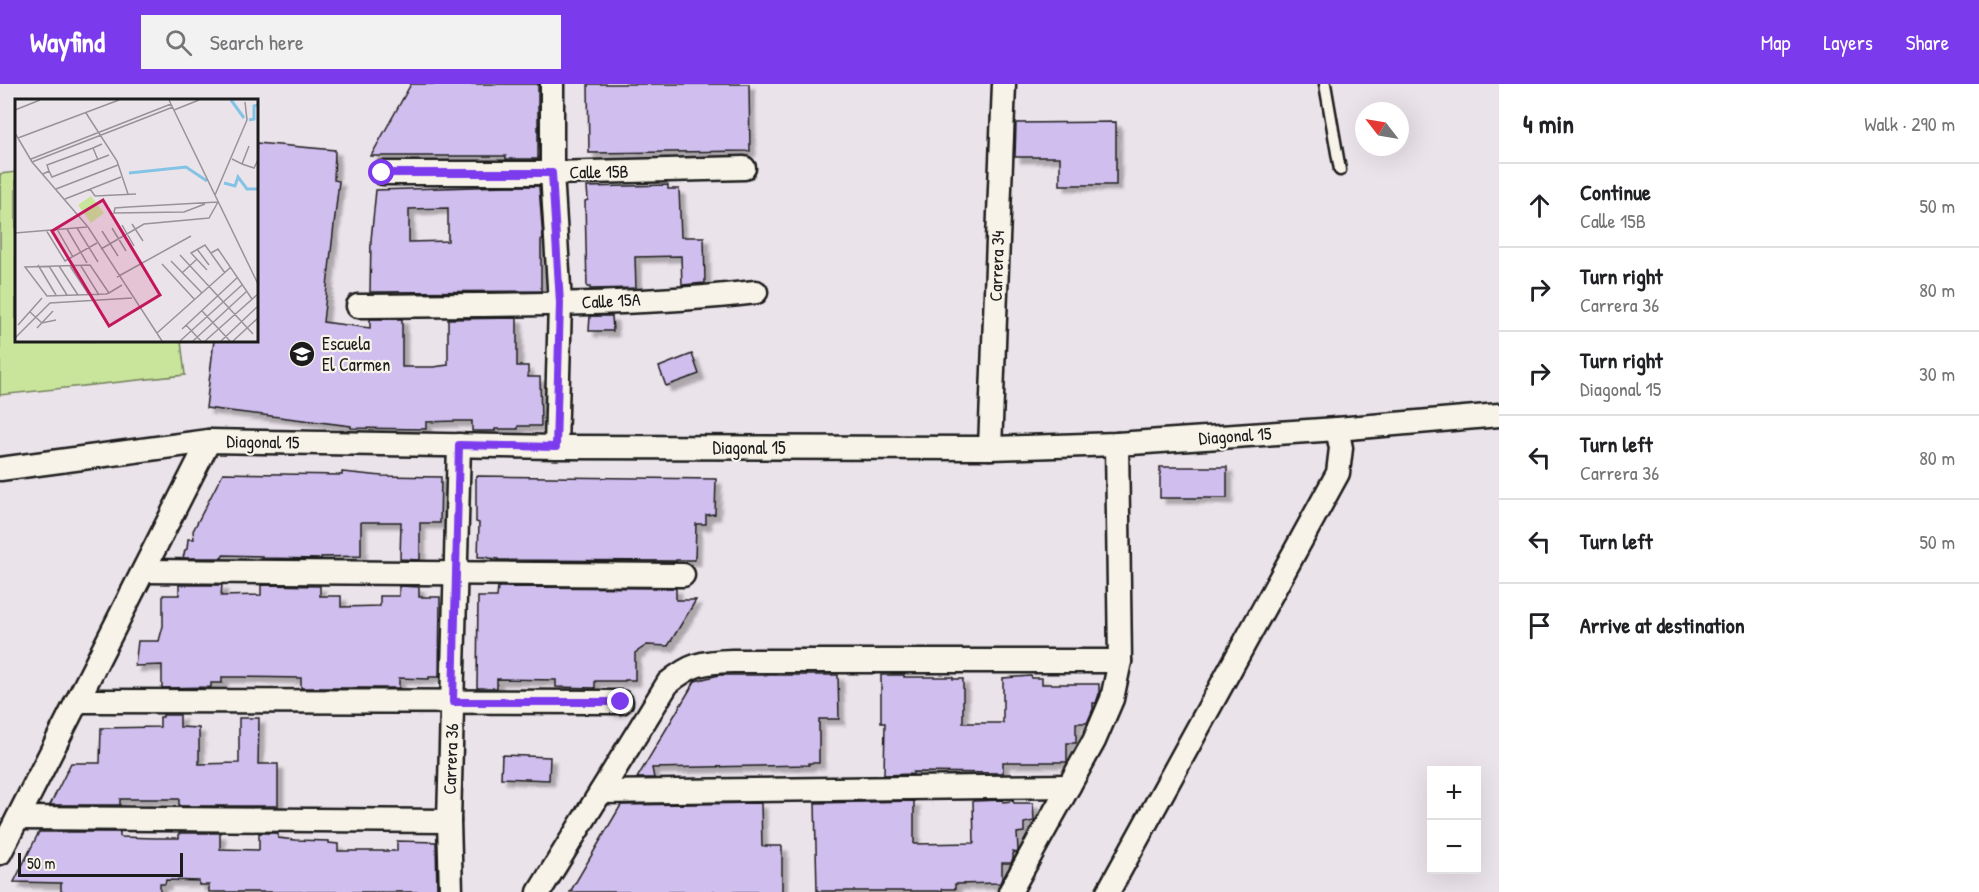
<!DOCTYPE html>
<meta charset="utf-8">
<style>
body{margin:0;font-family:"Patrick Hand",sans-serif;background:#f2f2f2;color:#202124}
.controls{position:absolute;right:18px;bottom:18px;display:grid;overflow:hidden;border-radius:0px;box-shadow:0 6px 24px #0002}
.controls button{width:54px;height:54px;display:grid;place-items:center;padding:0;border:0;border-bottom:2px solid #e0e0e0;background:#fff;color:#202124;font:30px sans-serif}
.compass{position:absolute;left:1355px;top:18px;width:54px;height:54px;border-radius:50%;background:#fff;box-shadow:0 6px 24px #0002;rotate:301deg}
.scale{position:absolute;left:18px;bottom:15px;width:165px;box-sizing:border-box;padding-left:6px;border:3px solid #1c1c1c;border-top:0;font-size:16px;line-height:21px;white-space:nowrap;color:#1c1c1c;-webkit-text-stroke:4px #f7f3e8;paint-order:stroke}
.stop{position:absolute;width:18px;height:18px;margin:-14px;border:4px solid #7c3aed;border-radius:50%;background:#fff}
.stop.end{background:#7c3aed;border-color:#fff;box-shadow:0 2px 6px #0008}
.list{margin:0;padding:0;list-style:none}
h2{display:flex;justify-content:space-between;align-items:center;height:78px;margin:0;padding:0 24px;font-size:26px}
h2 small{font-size:20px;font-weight:400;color:#757577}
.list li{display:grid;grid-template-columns:39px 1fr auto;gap:18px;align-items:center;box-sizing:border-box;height:84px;padding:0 24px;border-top:2px solid #e0e0e0}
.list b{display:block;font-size:22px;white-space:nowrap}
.list p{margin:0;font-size:20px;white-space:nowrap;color:#757577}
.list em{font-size:20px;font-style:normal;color:#757577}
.icon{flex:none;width:33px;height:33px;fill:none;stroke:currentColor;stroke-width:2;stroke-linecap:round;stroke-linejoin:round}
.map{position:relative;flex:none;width:1499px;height:808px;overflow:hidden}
header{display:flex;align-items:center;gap:36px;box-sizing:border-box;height:84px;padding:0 30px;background:#7c3aed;color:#fff}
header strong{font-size:28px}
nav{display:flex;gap:33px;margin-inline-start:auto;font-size:21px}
.search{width:420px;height:54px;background:#f2f2f2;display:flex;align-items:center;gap:15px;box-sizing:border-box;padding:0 21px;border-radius:0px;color:#757577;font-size:22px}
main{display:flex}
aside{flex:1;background:#fff}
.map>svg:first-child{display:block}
</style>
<header>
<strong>Wayfind</strong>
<div class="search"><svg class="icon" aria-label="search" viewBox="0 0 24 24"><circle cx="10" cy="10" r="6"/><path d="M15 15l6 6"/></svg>Search here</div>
<nav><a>Map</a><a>Layers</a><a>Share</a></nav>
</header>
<main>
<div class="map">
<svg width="1499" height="808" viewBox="0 0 1499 808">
<defs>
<filter id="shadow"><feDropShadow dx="5.5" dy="5.5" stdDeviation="1.5" flood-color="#0004"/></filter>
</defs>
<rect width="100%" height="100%" fill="#ebe3ea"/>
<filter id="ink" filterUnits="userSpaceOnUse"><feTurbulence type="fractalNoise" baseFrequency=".0167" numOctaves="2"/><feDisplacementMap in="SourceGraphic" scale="12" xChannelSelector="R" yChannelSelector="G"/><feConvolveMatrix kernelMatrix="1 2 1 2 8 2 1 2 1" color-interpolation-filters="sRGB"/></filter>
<g filter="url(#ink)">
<path fill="#c9e59c" stroke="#72805c" stroke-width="1.5" d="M16,88v168l165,1 4,34 -185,20v-221z"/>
<g fill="#d0beef" stroke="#1c1c1c" stroke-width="1.5" fill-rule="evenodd" filter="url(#shadow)">
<path d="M411,0h127v75h-32v-3h-135z"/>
<path d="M588,0h161l1,67 -161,2z"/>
<path d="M1116,38v63h-56v-28h-45l1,-34z"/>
<path d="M256,59l79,7 -1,30 5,1 -16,141 47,6v-9h32v48h31l15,-2v-46l69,-1v48h11v11h12l1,49h-23v3h-23v2h-23v-10h-17l-29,1v7l-75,-1v-2l-145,-18 8,-68h42z"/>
<path d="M668,101v4h11l2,48h23l1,46 -23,2 -1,-29 -46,1 1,31 -46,1v-2h-3l-2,-86 3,-1 -1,-13z"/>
<path d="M506,102h33l4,54h-2v51l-171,1 1,-52 5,-50zM448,124v33l-39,1v-33z"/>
<path d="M590,232h22l1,15h-24z"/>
<path d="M692,270l7,20 -33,12 -7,-19z"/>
<rect x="1160" y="383" width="67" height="31"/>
<path d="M342,388l40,4 59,1 -1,46h-20v37l-20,-1 1,-37h-40v34l-40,1v2l-59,-1v-2l-39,-1 -1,3h-39l2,-8 2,-1 1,-10h6l-1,-8 30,-58 119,2z"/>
<path d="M476,392l240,3 -1,35 -9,1v9h-10l-1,36h-19v1l-178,-1v-1l-10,-1v-1h-10l1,-34 -3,-1z"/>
<path d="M179,501h43l-1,11 40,-1v-10l59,1v10h21v11l39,-1v-10h19v-10l20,1v10h21l-1,80h-10v2l-30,-1v10h-98v-10l-60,-1h-19v6h-11v4l-49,1v-23l-27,1 3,-25h21l4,-15v-31h16z"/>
<path d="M498,503l178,1v12h20l-28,46 -21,-1 -12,8v27h-10v1h-30v7l-39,-1v-7l-59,-1v9h-20l1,-91h19z"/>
<path d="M719,591h119l1,44h-20v44h-10v2l-157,3 2,10h-17l58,-97z"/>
<path d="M881,591h23v2h49v2h10v44h40v-45l28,-2 1,2h10v6h57v10l-3,9h-3v6l-6,14h-11v20h-9v19h-64v11l-90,-1v2l-29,1 1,-52h-4z"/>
<path d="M163,631h17v12l19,1v36l40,-1v-45h20l-1,46h20v42h-99v-7h-59v6h-70l21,-42h29l1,-35 59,-1v-10h3z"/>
<path d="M502,671l48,2 -1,23 -48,-2z"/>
<path d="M1003,716v2l10,-1 1,2h19l1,18 -10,2v9l-7,1 1,17 -1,3 -4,-1v6l-2,5h-9v15l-2,5 -45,1v5h-13v2h-125l-2,-88 99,-2v43l60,-1 -1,-42z"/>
<path d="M761,719l1,43h20v46h-212l51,-87z"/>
<path d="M39,748h81v5l35,1h24v-5h41v16l39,1v-17h19v5l17,2 34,1v2l9,1v7h59v-10l39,1 1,50h-228v-7h-10v-4l-33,-1 -1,4h-5v8h-99v-9l-47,-1z"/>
</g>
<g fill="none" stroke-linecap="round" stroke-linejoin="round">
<g stroke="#1c1c1c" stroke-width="15">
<path id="service" d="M1325,0l15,86"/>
</g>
<g stroke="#1c1c1c" stroke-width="27">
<g id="minor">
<path d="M552,0v89l8,130 -4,144"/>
<path d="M383,89h169l192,-5"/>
<path d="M358,222c132,-2 267,1 398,-14"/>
<path d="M990,364l14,-364"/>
<path d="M0,385l209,-28 347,6 434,1 127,-4 220,-15 162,-14"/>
<path d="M144,487l539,4"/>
<path d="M77,617l544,1"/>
<path d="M601,708l468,-6"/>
<path d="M18,734l431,3"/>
<path d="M0,769l209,-412"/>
<path d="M451,808l-2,-71 10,-376"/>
<path d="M539,808l129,-209c23,-19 34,-21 64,-22h388"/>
<path d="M1010,808l84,-151 18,-42 8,-38 -3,-217"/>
<path d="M1108,808l230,-419 3,-25 -4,-19"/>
</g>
</g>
<use href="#service" stroke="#f7f3e8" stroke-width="10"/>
<use href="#minor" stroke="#f7f3e8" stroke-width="22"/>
</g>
</g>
<g fill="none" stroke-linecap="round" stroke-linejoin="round" filter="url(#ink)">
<path stroke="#7c3aed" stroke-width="8" d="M382,89h170l8,130 -4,144 -97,-2 -6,257h168"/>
</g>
<defs>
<g id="school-disc" transform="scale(1.35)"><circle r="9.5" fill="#1c1c1c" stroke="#f7f3e8"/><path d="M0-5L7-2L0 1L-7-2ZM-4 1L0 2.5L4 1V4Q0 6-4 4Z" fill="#fff"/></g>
</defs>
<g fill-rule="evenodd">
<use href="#school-disc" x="302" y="270"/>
</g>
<g text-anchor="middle" stroke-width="4.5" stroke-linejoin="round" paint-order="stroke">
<g font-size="18" fill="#1c1c1c" stroke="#f7f3e8">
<text transform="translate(599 88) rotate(-1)" y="6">Calle 15B</text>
<text transform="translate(997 182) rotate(-88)" y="6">Carrera 34</text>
<text transform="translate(611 217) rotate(-3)" y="6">Calle 15A</text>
<text transform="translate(1235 352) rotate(-4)" y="6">Diagonal 15</text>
<text transform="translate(263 358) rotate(1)" y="6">Diagonal 15</text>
<text x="749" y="370">Diagonal 15</text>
<text transform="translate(451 675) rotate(-88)" y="6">Carrera 36</text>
</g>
<g font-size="18" fill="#1c1c1c" stroke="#f7f3e8" text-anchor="start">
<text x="322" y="266">Escuela<tspan x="322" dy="21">El Carmen</tspan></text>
</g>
</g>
<g transform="translate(15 15)">
<rect width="243" height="243" fill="#ebe3ea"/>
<path d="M76,97l13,17 -13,10 -13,-18z" fill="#c9e59c"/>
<path fill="none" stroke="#84c3e5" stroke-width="3" d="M216,1l13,18M234,21l5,-1v-13l4,-1M114,74l57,-6 21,14M209,84l11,3 3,-9 9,12h11"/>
<path fill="none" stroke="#989398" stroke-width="1.5" d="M154,1l89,184M0,11l25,-10M159,11l25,-10M71,14l31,48 11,33M0,34l17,29 56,65 74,114M3,39l101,-38M16,60l140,-55M217,60l10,5 7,-18M83,61l-5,-12 9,-4M17,63l141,-55M227,65l12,4 4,-8M34,72l-2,-6 46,-17M28,75l6,-3 3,6 57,-22M41,90l62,-24M75,90l5,7 41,-2M200,96l32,-75 -2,-18M50,100l56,-22M190,105l-21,8 -70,1 1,-5 13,-1 90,-5M117,125l11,17M107,126l12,21M62,129l21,34M97,129l14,23M42,130l16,28M52,130l20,34M31,131l19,31 32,-18M87,132l16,25M0,134l72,-6M86,150l43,-25 65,-6 9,-16M182,150l12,16M196,154l7,-4 34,50M165,156l73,79M156,162l31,32M147,165l33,36M23,166l18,30M34,167l18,29M44,167l19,29M55,167l19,29M66,167l18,29M192,171l-16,-17 14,-8 20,28M167,174l15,-14M102,178l74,-41M94,194l-19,-28 -65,2 22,29 59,-2 3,-1 13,-8M187,212l28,30M15,213l12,11 14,-3M3,226l24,-27M171,226l15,16M22,229l16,-17M167,230l56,-52M142,234l74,-66M0,239l35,-35 82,-5M165,242l62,-56M178,242l54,-50M190,242l53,-47M206,242l36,-34M218,242l25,-23"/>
<path fill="#c2185b" fill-opacity="0.15" stroke="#c2185b" stroke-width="3" d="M88,101l57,95 -51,31 -57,-95z"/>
<rect width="243" height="243" fill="none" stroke="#1c1c1c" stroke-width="3"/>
</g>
</svg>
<div class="controls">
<button>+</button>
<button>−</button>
</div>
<svg class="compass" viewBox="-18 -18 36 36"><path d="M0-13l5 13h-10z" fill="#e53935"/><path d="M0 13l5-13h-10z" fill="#757577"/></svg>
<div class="scale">50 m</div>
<div class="stop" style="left:382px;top:89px"></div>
<div class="stop end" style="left:621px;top:618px"></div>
</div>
<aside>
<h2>4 min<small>Walk · 290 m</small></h2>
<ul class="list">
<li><svg class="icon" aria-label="ahead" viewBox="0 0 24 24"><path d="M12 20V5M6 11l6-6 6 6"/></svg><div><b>Continue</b><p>Calle 15B</p></div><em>50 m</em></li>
<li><svg class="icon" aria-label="right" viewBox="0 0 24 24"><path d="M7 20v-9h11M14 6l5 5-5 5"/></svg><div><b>Turn right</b><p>Carrera 36</p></div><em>80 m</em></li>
<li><svg class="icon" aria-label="right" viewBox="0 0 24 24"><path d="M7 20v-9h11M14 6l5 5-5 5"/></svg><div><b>Turn right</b><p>Diagonal 15</p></div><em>30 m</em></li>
<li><svg class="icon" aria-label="left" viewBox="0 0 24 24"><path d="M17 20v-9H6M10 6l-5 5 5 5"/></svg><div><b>Turn left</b><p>Carrera 36</p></div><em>80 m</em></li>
<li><svg class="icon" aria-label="left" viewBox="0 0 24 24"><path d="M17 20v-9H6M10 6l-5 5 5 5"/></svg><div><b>Turn left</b></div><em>50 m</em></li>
<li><svg class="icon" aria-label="arrive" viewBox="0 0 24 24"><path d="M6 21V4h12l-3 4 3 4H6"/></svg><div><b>Arrive at destination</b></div></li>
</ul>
</aside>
</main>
